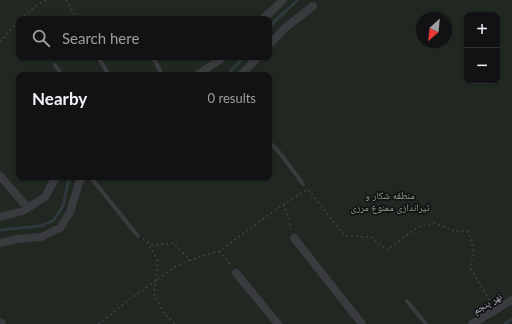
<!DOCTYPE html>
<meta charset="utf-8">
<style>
body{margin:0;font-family:Lato,"Noto Naskh Arabic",sans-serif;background:#1b1b1d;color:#f1f3f6}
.controls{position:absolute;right:12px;top:12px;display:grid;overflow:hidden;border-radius:8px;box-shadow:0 1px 3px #0004}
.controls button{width:36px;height:36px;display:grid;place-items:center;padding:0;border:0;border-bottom:1px solid #313234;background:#121214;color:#f1f3f6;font:20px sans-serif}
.compass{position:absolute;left:416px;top:12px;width:36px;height:36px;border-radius:50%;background:#121214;box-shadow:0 1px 3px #0004;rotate:207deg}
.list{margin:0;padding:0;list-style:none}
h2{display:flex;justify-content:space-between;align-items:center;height:52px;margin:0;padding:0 16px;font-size:17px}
h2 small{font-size:13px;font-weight:400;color:#9c9ea0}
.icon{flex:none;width:22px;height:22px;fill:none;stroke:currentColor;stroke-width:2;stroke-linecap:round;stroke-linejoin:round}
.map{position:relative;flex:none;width:512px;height:324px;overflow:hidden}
.search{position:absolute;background:#121214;box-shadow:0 1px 3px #0004;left:16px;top:16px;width:256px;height:44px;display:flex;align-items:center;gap:10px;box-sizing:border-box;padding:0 14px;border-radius:8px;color:#9c9ea0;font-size:15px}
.panel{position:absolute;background:#121214;box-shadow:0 1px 3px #0004;left:16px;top:72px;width:256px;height:108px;border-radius:8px}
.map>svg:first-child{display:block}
</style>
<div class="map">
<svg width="512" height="324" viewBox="0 0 512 324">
<rect width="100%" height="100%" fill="#18181a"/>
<path fill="#202821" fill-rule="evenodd" d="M0,0h512v324h-512zM467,15h30v66h-30zM422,18h24v24h-24zM19,19h250v38h-250zM19,75h250v102h-250z"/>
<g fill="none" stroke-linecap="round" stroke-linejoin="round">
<g stroke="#2f383e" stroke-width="3">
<path d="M269,28l8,-9 21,-19"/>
<path d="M227,75l17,-18"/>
<path d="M0,230l41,-4 13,-6 9,-14 5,-23 3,-6"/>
<path d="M505,324l7,-5"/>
</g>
<g stroke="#404246" stroke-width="1.5" stroke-dasharray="2 3" stroke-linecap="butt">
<path d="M66,0l11,19"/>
<path d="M20,19l17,-14 10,-5"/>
<path d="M0,42l19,-23"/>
<path d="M308,190l7,8 30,38 26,1 16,13 31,-23 17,-4 20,8 14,1 5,20 -4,15 21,36"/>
<path d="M284,204l7,25"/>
<path d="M143,239l10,6 20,-2 17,17 29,-9 65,-47 23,-14"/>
<path d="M147,242l11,19 -4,34 5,8 4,9 12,12"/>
<path d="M219,251l13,16"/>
<path d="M98,324l31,-24 47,-34 14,-6"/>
</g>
<g stroke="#393b3f" stroke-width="4">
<path d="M98,57l11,18"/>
<path d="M153,57l9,18"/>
<path d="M55,65l7,10"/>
<path d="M269,142l11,11 23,31"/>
<path d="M90,177l2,2 46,57"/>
<path d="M407,301l19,23"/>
</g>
<g stroke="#393b3f" stroke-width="8">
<path d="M263,19l20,-19"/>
<path d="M269,45l17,-18 27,-21"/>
<path d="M197,75l27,-18"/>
<path d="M241,75l17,-18"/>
<path d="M0,176l28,32"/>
<path d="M0,217l23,-6 22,-14 11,-20"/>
<path d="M294,238l68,86"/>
<path d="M0,243l17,-4 24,-2 19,-9 10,-16 9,-29 3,-6"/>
<path d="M236,273l42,51"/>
<path d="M472,324l40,-24"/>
</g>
<path stroke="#393b3f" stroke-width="10" d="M0,323l1,1"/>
</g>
<g text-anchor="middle" stroke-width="3.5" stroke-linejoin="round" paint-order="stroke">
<g font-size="10" fill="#84a385" stroke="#131315">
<text x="390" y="199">منطقه شکار و<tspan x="390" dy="12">تیراندازی ممنوع مرزی</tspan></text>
</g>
<g font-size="10" fill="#abb0b9" stroke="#131315">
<text transform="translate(487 303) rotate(-31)" y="4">نهر پنجم</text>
</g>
</g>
</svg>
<div class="controls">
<button>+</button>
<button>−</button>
</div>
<svg class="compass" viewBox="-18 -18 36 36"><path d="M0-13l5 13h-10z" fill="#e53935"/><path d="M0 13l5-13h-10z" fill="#9c9ea0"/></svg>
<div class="search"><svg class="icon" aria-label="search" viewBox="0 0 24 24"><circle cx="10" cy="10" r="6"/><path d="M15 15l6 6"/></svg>Search here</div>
<section class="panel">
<h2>Nearby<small>0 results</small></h2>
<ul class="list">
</ul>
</section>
</div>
